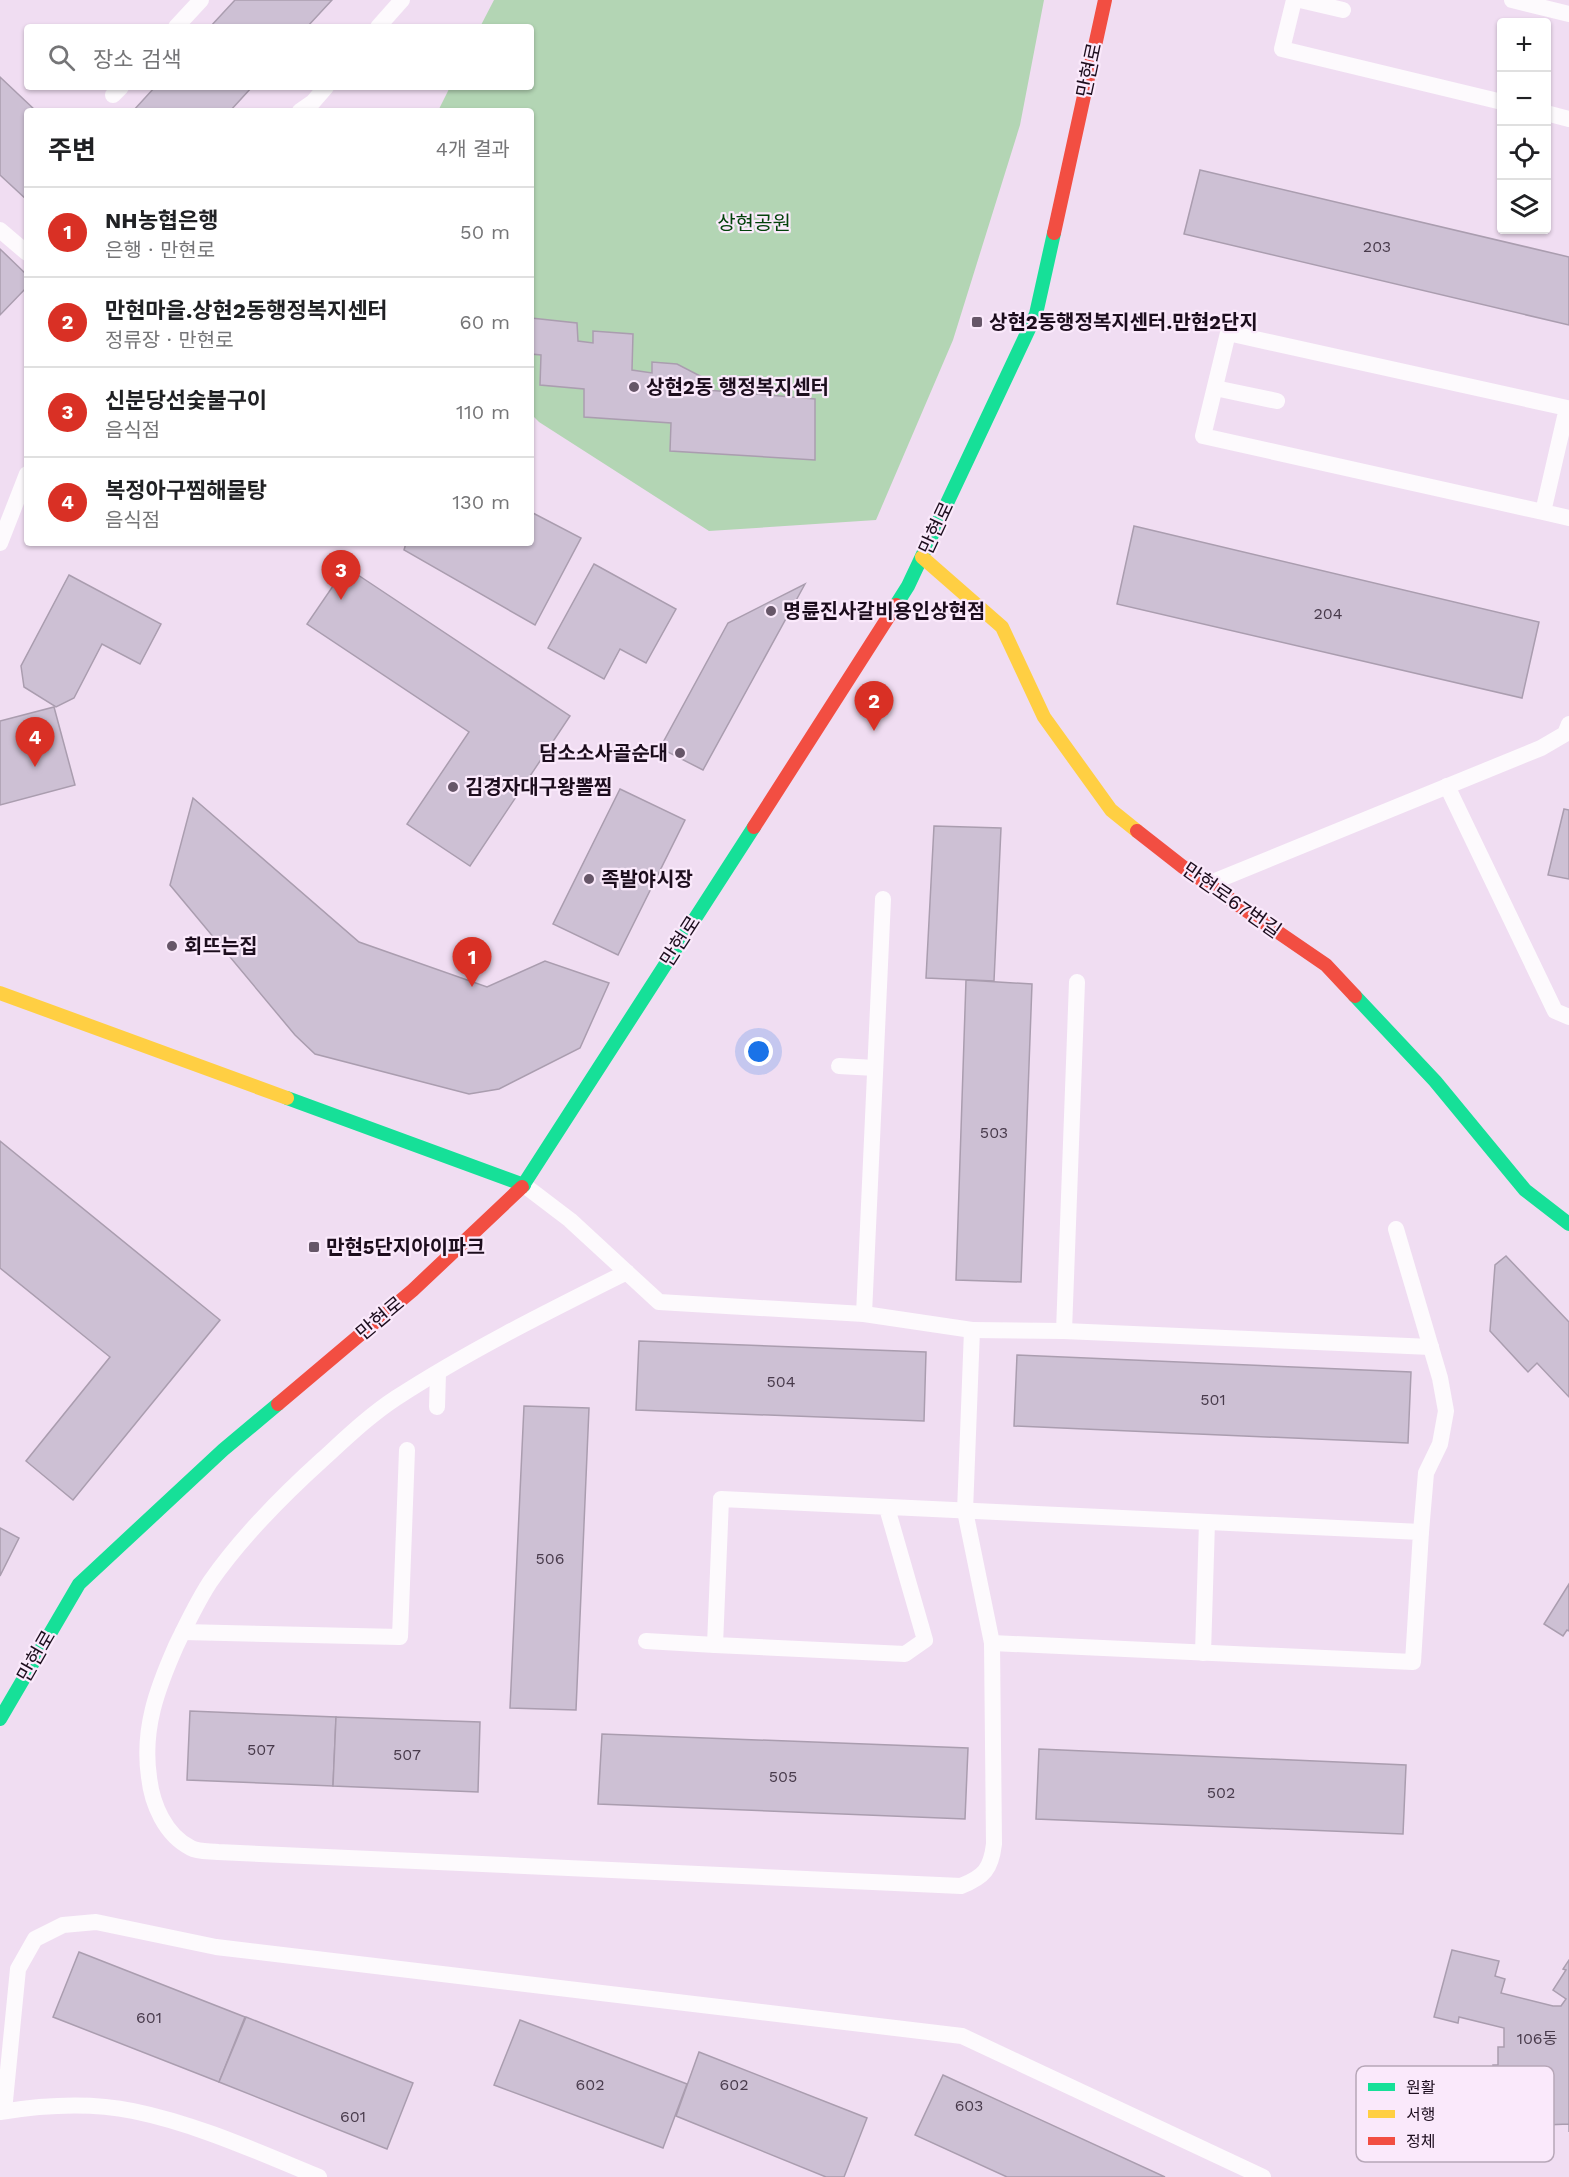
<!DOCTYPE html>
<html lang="ko">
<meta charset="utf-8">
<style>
body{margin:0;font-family:"Work Sans","Noto Sans KR",sans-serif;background:#f2f2f2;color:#202124}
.controls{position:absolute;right:18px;top:18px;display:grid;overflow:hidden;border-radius:6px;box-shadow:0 2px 4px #0004}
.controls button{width:54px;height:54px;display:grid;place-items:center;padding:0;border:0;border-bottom:2px solid #e0e0e0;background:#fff;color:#202124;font:30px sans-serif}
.you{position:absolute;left:759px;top:1052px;width:21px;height:21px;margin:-15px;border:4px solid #fff;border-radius:50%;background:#1a73e8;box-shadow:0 0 0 9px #1a73e833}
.badge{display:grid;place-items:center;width:39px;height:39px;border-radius:50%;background:#d93025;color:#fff;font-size:20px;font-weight:700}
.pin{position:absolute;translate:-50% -50px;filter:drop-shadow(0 2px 3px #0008)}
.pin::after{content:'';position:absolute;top:32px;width:21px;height:18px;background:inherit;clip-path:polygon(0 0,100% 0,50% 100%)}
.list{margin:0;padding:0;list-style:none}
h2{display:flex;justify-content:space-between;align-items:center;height:78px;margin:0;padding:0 24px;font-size:26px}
h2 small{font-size:20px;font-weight:400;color:#757577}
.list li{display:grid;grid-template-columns:39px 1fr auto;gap:18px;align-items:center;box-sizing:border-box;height:90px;padding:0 24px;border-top:2px solid #e0e0e0}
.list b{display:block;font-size:22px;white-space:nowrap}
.list p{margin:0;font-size:20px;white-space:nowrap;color:#757577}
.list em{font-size:20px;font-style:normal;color:#757577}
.icon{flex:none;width:33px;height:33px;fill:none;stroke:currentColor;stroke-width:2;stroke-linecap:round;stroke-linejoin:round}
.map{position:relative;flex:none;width:1569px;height:2177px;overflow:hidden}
.search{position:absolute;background:#fff;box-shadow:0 2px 4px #0004;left:24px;top:24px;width:510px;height:66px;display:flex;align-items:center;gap:15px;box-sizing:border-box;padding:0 21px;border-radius:6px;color:#757577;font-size:22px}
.panel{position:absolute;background:#fff;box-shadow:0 2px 4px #0004;left:24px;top:108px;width:510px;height:438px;border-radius:6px}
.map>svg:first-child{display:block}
</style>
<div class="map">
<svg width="1569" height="2177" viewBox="0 0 1569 2177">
<rect width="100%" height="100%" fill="#f0ddf2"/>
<path fill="#b3d5b4" d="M494,0h550l-24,125 -67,215 -77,180 -167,11 -170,-109 -8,-8v-303h-93l12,-24h81v-60h-51z"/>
<g fill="#cdc0d4" stroke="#aa9daf" stroke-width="1.5">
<path d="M235,0h97l-25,27h-97z"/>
<path d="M0,77l36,34h-9v89l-27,-25z"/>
<path d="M155,87h97l-22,24h-97z"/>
<path d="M1200,170l369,87v68l-385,-91z"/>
<path d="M0,249l27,26v12l-27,28z"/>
<path d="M531,318l46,5 1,18 15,2v-12l40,3 -1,36 20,3v-11l25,2 29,15 1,11 108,9v61l-145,-9 1,-28 -87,-6v-28l-44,-4 1,-30 -10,-1z"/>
<path d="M531,512l50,26 -46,87 -131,-75 2,-7h125z"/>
<path d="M1134,526l405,96 -17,76 -405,-94z"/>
<path d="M594,564l82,45 -30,54 -26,-14 -16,30 -56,-31z"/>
<path d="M346,567l224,149 -100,150 -63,-42 62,-92 -162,-108z"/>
<path d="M69,575l92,49 -21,40 -38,-20 -28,54 -18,9 -32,-20 -3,-21z"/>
<path d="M805,584l-102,186 -43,-22 68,-125z"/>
<path d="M54,707l21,78 -75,20v-84z"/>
<path d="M620,789l65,31 -67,135 -65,-31z"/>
<path d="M193,798l166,144 128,45 58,-26 64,22 -29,65 -81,41 -30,5 -154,-40 -20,-19 -125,-150z"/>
<path d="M1564,809l5,1v69l-21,-4z"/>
<path d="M934,826l67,2 -7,153 -68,-3z"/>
<path d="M966,980l66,4 -11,298 -65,-2z"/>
<path d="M0,1141l220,179 -147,180 -47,-39 84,-104 -110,-89z"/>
<path d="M1506,1256l63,66v75l-32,-34 -9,9 -38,-41 5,-66z"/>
<path d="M639,1341l287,11 -2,69 -288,-11z"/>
<path d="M1017,1355l394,17 -3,71 -394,-17z"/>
<path d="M524,1406l65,2 -13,302 -66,-2z"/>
<path d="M0,1528l19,10 -19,38z"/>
<path d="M1569,1584v47l-2,-1 -4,6 -19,-12z"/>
<path d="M190,1711l146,6 -3,69 -146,-6z"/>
<path d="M336,1717l144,5 -2,70 -145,-6z"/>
<path d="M602,1734l366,14 -3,71 -367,-15z"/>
<path d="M1039,1749l367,16 -3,69 -367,-15z"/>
<path d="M1452,1950l47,11 -4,15 10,3 -4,14 52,13h8l5,-7 -13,-9 13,-20 -3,-1 6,-9v172v-8l-24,1v7l-51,1 -1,-68h5v-18h6v-19l-45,-11 -1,6 -24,-6z"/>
<path d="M79,1952l166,65 -26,65 -166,-65z"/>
<path d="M246,2017l167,66 -26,66 -168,-67z"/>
<path d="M520,2020l167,64 -24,64 -169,-63z"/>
<path d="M699,2052l168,66 -23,59h-18l-150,-61z"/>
<path d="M943,2075l222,102h-158l-92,-42z"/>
</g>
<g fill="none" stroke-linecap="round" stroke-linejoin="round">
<g stroke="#fdfafd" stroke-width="16">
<path d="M1294,0l-12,49 220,53"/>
<path d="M1300,0l43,10"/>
<path d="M1512,0l57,14"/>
<path d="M176,27l25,-27"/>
<path d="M378,27l24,-27"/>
<path d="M113,95l8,-8"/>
<path d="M300,111l13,-9 13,-15"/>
<path d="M1546,113l23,6"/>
<path d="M0,230l27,23"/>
<path d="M1215,388l62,13"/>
<path d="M1543,512l24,-104 -339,-75 -25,103 340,76 26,6"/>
<path d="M0,543l27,-69"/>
<path d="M1447,786l108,225 14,6"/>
<path d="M1208,884l333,-136 24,-14 4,-10"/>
<path d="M839,1066l36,2"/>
<path d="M524,1185l46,35 89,82 205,12 108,16 -7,181 27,132 2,201c-3,25 -10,33 -33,42l-743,-34c-9,-1 -20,0 -27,-4 -26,-13 -39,-44 -42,-71 -7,-48 8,-88 27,-131 10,-21 21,-44 34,-64 32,-46 72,-86 113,-123 23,-21 47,-44 73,-61 74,-48 153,-87 231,-126"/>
<path d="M1396,1229l44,149 6,33 -6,33 -14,29 -5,59"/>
<path d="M864,1314l19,-415"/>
<path d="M972,1330l92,1 367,16"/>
<path d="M1064,1331l13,-349"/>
<path d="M437,1407l1,-34"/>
<path d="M887,1508l38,132 -20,14 -190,-9 6,-146 700,33 -8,130 -421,-19"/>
<path d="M183,1632l217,5 7,-187"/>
<path d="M646,1641l69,4"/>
<path d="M1203,1653l4,-131"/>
<path d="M4,2111l14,-142 17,-30 28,-14 33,-3 120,25 746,89 301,141"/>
<path d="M0,2112c43,-7 90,-10 133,-1 64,13 125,41 186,66"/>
</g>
<g stroke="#16e098" stroke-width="14">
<path d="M896,605l12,-19 128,-272 18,-81"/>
<path d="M1355,996l80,85 90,109 44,34"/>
<path d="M287,1098l237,87"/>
<path d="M522,1187l232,-360"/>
<path d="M0,1719l79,-135 144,-134 55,-46"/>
</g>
<g stroke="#ffcf43" stroke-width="14">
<path d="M922,557l80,70 42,90 67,93 26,21"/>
<path d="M0,993l287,105"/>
</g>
<g stroke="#f24e42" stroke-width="14">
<path d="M1054,233l51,-233"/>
<path d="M754,827l142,-222"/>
<path d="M1137,831l46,36 143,98 29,31"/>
<path d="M278,1404l135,-114 109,-103"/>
</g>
</g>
<g fill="#665668" stroke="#fae9fb" stroke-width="2">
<rect x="971" y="316" width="12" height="12" rx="3"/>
<circle cx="634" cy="387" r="6"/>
<circle cx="771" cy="611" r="6"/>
<circle cx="680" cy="753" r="6"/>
<circle cx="453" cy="787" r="6"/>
<circle cx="589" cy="879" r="6"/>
<circle cx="172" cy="946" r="6"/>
<rect x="308" y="1241" width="12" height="12" rx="3"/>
</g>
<g text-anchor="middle" stroke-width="4.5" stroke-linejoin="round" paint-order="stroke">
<g font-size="16" fill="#483a4b">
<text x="1377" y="252">203</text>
<text x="1328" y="619">204</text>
<text x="994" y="1138">503</text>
<text x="781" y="1387">504</text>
<text x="1213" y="1405">501</text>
<text x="550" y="1564">506</text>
<text x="261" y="1755">507</text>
<text x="407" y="1760">507</text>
<text x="783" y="1782">505</text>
<text x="1221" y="1798">502</text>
<text x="149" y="2023">601</text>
<text x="1537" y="2044">106동</text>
<text x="590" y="2090">602</text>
<text x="734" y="2090">602</text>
<text x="969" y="2111">603</text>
<text x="353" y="2122">601</text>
</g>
<g font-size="20" fill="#1c0d1d" stroke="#fae9fb">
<text transform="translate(1089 70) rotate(-78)" y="7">만현로</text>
<text transform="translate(936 528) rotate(-65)" y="7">만현로</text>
<text transform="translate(1232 900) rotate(35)" y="7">만현로67번길</text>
<text transform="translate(680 941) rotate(-57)" y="7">만현로</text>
<text transform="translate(380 1318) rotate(-40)" y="7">만현로</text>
<text transform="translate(36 1656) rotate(-60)" y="7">만현로</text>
</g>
<g font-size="20" fill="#02420a" stroke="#fae9fb">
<text x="754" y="230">상현공원</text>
</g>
<g font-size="20" font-weight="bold" fill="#1c0d1d" stroke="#fae9fb" text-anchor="start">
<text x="989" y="329">상현2동행정복지센터.만현2단지</text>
<text x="646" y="394">상현2동 행정복지센터</text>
<text x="783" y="618">명륜진사갈비용인상현점</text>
<text x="668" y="760" text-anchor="end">담소소사골순대</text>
<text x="465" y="794">김경자대구왕뽈찜</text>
<text x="601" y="886">족발야시장</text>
<text x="184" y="953">회뜨는집</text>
<text x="326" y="1254">만현5단지아이파크</text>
</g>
</g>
<rect x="1356" y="2066" width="198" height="96" rx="9" fill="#fae9fb" stroke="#b7a7b8" stroke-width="1.5"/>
<rect x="1368" y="2083" width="27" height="8" fill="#16e098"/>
<rect x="1368" y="2110" width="27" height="8" fill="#ffcf43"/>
<rect x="1368" y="2137" width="27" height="8" fill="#f24e42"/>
<g font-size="16" fill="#1c0d1d">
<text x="1406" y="2093">원활</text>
<text x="1406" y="2120">서행</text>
<text x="1406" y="2147">정체</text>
</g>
</svg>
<div class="controls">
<button>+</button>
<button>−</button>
<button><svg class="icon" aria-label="locate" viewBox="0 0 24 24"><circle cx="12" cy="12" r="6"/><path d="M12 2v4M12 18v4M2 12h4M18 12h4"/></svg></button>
<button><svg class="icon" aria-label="layers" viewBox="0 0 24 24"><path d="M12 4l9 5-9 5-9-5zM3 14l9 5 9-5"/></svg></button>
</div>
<div class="you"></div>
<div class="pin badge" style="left:472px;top:987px">1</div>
<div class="pin badge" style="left:874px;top:731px">2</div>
<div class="pin badge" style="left:341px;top:600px">3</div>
<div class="pin badge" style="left:35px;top:767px">4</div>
<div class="search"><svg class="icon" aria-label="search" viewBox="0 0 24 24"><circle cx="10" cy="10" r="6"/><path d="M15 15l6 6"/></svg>장소 검색</div>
<section class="panel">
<h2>주변<small>4개 결과</small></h2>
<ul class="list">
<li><span class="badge">1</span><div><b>NH농협은행</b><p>은행 · 만현로</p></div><em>50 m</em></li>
<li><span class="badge">2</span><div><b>만현마을.상현2동행정복지센터</b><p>정류장 · 만현로</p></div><em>60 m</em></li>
<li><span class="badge">3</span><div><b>신분당선숯불구이</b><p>음식점</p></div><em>110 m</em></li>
<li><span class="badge">4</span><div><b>복정아구찜해물탕</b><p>음식점</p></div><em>130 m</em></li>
</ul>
</section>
</div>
